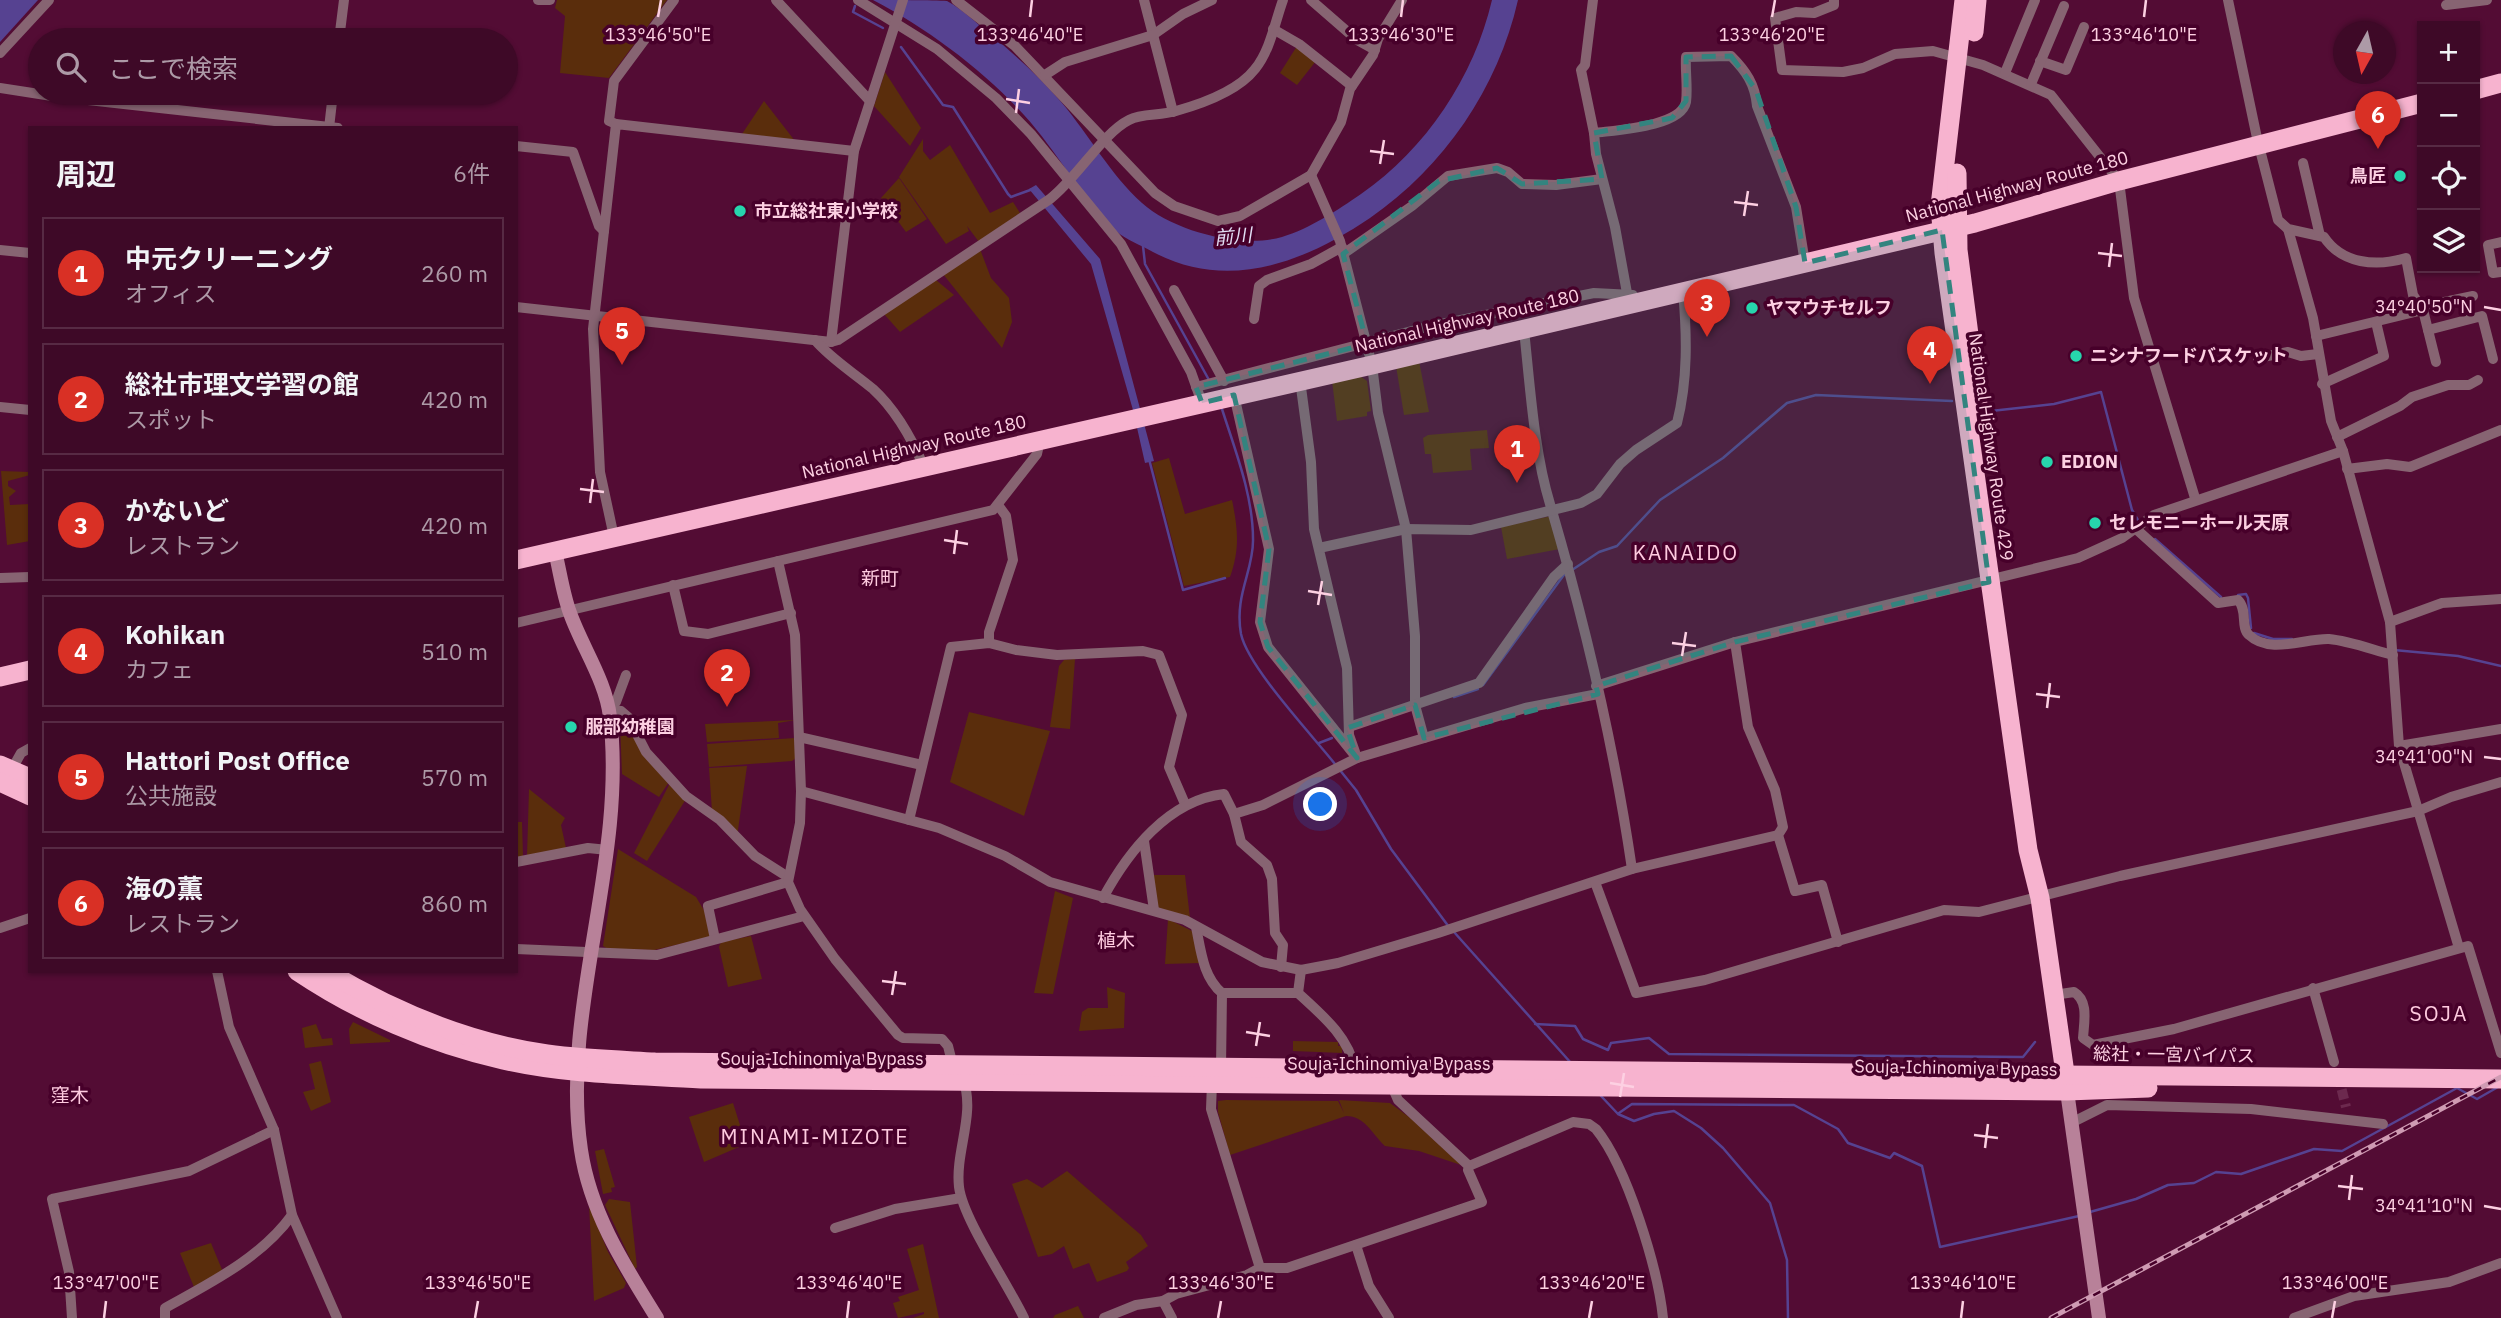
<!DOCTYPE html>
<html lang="ja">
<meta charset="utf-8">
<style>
body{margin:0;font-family:"IBM Plex Sans","Noto Sans JP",sans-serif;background:#491733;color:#f1f3f6}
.controls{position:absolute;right:21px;top:21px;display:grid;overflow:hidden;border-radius:0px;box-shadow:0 2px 5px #0004}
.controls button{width:63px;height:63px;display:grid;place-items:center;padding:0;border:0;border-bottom:2px solid #572a44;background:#3e0927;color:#f1f3f6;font:35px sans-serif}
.compass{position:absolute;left:2333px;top:21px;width:63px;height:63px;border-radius:50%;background:#3e0927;box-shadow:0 2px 5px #0004;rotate:188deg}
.you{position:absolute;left:1321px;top:805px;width:24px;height:24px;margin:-18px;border:5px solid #fff;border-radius:50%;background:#1a73e8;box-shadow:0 0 0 10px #1a73e833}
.badge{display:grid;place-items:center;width:46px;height:46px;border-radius:50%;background:#d93025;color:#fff;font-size:23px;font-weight:700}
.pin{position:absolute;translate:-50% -58px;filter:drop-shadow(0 2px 4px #0008)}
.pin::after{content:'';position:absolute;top:37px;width:24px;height:21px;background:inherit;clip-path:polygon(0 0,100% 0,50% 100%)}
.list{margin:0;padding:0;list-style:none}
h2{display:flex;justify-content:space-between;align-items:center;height:91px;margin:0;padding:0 28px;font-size:30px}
h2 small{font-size:23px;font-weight:400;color:#ad9aa7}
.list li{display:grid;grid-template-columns:46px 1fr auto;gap:21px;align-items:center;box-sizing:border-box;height:112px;margin:0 14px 14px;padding:0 14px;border:2px solid #572a44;border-radius:0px}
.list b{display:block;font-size:26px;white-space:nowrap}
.list p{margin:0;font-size:23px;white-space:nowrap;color:#ad9aa7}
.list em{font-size:23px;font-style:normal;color:#ad9aa7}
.icon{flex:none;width:38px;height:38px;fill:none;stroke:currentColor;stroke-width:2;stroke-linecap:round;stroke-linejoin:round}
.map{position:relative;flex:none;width:2501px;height:1318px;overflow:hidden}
.search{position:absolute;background:#3e0927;box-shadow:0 2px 5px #0004;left:28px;top:28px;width:490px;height:77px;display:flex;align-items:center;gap:18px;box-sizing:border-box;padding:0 24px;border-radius:38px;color:#ad9aa7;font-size:26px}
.panel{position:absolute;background:#3e0927;box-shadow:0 2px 5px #0004;left:28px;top:126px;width:490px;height:847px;border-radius:0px}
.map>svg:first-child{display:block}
</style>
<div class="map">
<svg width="2501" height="1318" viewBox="0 0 2501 1318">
<rect width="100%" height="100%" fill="#530c34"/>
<g fill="#5a2d0c">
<path d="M557,0h110l-58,78 -49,-5 5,-57 -10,-8z"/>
<path d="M1297,46l19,15 -19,24 -17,-12z"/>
<path d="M885,72l36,56 -11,18 -36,-40z"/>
<path d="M764,101l31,40 -53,-7z"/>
<path d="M923,139v12l7,9 20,-15 40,68 23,-11 7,11 -41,29 -12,-16 2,5 -23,13 -47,-67z"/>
<path d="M899,178l28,41 -21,13 -25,-34z"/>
<path d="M980,249l11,29 18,20 3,24 -10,26 -59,-74z"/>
<path d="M936,280l18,15 -54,37 -16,-18z"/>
<path d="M1419,361l10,51 -25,3 -8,-49z"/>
<path d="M1360,376l7,5 4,30 -4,1v4l-30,5 -5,-40z"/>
<path d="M1487,430l2,18 -19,1 2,21 -39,3 -2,-19h-6l-2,-16 5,-3z"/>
<path d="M1169,458l16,56 47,-14c6,29 8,49 -2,77l-46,9 -32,-123z"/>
<path d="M1,471l29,1v3l-22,6v5l8,5 -7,6 1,8 20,-1v37l-23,4z"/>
<path d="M1551,516l9,33 -53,10 -6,-32z"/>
<path d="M1075,659l-5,70 -20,-2 9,-61 5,-6z"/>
<path d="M969,712l81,19 -26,85 -74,-34z"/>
<path d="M796,720l-18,3 1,15 -72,4 -2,-18z"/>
<path d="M627,721l42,61 -10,15 -37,-23 -2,-50z"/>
<path d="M795,738l1,20 -4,3 -83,6 -2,-23z"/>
<path d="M747,766l-10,71 -25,-26 -3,-43z"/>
<path d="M670,783l16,16 -39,62 -13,-8z"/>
<path d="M529,789l36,29 -4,7 5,23 -39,8z"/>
<path d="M516,822h6l1,35 -7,1z"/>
<path d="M618,849l78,48 9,15 5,25 -56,13 -46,-1 -5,-3z"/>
<path d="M1152,875h33l5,43 -34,-11z"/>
<path d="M1055,891l18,7 -20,96 -19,-1z"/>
<path d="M1168,919l26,13 6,31 -35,1z"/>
<path d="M751,936l11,43 -34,8 -9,-40 2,-5z"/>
<path d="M1107,987l18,6 -1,35 -45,3 3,-19 6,-4h20z"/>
<path d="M353,1022l37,18v2l-40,2 -1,-15z"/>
<path d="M316,1024l6,15 10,-1 1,7 -28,3 -3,-20z"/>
<path d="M1293,1041l45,1v4h4v7l-49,-2z"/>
<path d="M321,1061l10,41 -20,9 -8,-19 12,-3 -6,-25z"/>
<path d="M1226,1100l112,1 6,12 -5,-13 51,3 23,17 48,45 -42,-14 -34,-5c-13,-12 -20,-30 -39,-30l-116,39 -12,-43v-11z"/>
<path d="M733,1103l13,41 -42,18 -15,-45z"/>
<path d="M604,1149l11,38 -4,1 1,4 -9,2 -8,-43z"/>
<path d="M1067,1171l74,64 7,11 -22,16 3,6 -2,3 -30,11 -8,-19 -16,6 -9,-23 -12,8 -14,3 -26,-73 15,-5 15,9z"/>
<path d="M609,1199l21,3 7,65 -2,2 -30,-64z"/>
<path d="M589,1205l19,47 18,31 -2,5 -30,13z"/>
<path d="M211,1243l12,29 -29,15 -14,-34z"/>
<path d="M923,1244l16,74h-26l11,-4v-2l-26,6 -5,-15 7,-2 -2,-4 21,-7 -12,-41z"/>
<path d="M1078,1306l6,12h-31l2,-3z"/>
</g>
<g fill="#564291">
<path d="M0,0h38l-38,42z"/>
<path d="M873,0c17,0 61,0 74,1 15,8 29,22 42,32 26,22 51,44 73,70 27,32 48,71 80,100 31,28 99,46 140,34 27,-8 56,-27 79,-43 65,-45 113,-117 131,-194h26c-20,88 -74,167 -148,218 -65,44 -142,74 -217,34 -12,-7 -27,-12 -37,-21 -36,-35 -59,-80 -92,-116 -42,-46 -96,-86 -151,-115z"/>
<path d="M1036,185l64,74 54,202 -9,2 -12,-53 -42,-146 -62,-75z"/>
</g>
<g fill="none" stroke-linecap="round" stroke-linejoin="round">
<g stroke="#564291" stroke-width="2.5">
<path d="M855,6l-2,6 30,16"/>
<path d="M901,47l42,58 10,2 55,87 3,3 22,-8"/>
<path d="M1143,246l2,18 64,116"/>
<path d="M1222,409c13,41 31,86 31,130 1,31 -19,56 -12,95 7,33 71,101 94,130"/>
<path d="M1991,411l63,-7 47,-12 31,118 7,12"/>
<path d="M1149,459l34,131 42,-12"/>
<path d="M2155,539l66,58"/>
<path d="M1572,570l27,-18 18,-6 43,-46 63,-42 64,-55 29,-8 136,6"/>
<path d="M2238,595l8,-1 2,4 3,30"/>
<path d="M2254,633l19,6h19"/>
<path d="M2394,650l64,6 43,10"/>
<path d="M1483,685l83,-113"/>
<path d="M1454,697l24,-8"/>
<path d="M1319,743l13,-5"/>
<path d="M1339,769l17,21 35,59 58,78"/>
<path d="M1454,932l117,131"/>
<path d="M1535,1024l40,2 8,13 25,11 3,-7 38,-5 20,16 354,3 12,-15"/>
<path d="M1601,1096l17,18 16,7 20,-7 20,-3 27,17 22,20 47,55 17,57 1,58"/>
<path d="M1619,1113l13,-9 162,1 44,24 10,14 42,15 4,-5 28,13 18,81 139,-31"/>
<path d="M2090,1212l46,-13 32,-14 26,-2 22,-11 25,2 73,-25 28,2 115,-63 20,11 21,-12"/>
</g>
<path stroke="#6c294e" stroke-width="10" stroke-dasharray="10 5" stroke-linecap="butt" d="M2338,1075l8,32"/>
<g stroke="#876472" stroke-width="10">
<path d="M538,0h12"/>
<path d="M776,0l94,101"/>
<path d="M858,0l79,49 59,49 35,36 90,110 70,128 11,31"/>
<path d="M956,0l59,46 140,147 19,13 44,15 22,-5 71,-41 30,-53 9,-33 23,-34 5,-16 24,-39"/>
<path d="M1144,0l29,112"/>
<path d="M1311,0l46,40 18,10"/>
<path d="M1593,0l-8,65 -4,5 13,63"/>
<path d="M1834,0v5l-20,8 -18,-1 -21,6 7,52 61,2 20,-4 32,-14 38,-3 50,14 68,30 68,86 15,117 61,200"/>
<path d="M2228,0l29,138 21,82 10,9 36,8c18,27 52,30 82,21l7,37 10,15 13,52"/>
<path d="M2446,5l41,-5"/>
<path d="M1273,29l26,15 53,42"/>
<path d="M339,40l5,-40"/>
<path d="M0,53l49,-53"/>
<path d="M2040,61l26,9 18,-43"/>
<path d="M2005,73l30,-73"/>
<path d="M1045,75l20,-13 88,-27 30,-21 29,-14"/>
<path d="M2031,84l33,-78"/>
<path d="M0,88l52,8 286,32"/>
<path d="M616,124l-7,-3 5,-40 60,-81"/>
<path d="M329,128l4,-35"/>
<path d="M516,146l57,6 26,74 5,5"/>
<path d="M2303,163l17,73"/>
<path d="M1311,175l29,66 32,124 6,48 28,116 9,107v69l9,33"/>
<path d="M2288,229l25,89 18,103 12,30 47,171 9,124 60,202"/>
<path d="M2501,242l-13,3 5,28 8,-1"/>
<path d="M0,250l30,3"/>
<path d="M1343,254l69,-48 36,-30 49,-8 11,4 14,12 34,1 46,-6"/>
<path d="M1174,290l50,91"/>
<path d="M1627,293l-12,-66 -19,-73 -2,-21c21,-3 87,-6 92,-31 2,-14 -1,-31 0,-45l45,-1c15,15 24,28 26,50l39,101 9,56"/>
<path d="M516,307l315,35 7,-2 212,-141c27,-21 53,-66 79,-79 13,-7 31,-4 47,-9 25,-7 62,-20 79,-42 15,-18 20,-47 28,-69"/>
<path d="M2421,307l52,-11"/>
<path d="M1254,319l5,-33 8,-6 44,-16 31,-17"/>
<path d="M1524,330c6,55 10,122 26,174 35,119 64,242 82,365"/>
<path d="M2428,330l54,-14 11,43"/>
<path d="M2316,336l107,-26"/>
<path d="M815,340c16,19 39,33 58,49 23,21 39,50 51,78"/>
<path d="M831,342l23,-191 49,-151"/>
<path d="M2258,358l30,-6 13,4 17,-2"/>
<path d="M1300,380l11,82 3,67 33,139 2,67 6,17"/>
<path d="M2322,384l62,-28 -8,-34"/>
<path d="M1196,387l235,-61 163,-33 39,2"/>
<path d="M1234,395l35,154 -9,73 8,25 89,111"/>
<path d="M0,407l30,3"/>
<path d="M2337,437l63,-31 12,-9 36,-12h21l9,-5"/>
<path d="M2347,469l40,-5 23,3 91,-37"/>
<path d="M2135,528l83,75 20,-3c10,10 2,27 11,35 21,20 56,3 80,4 21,2 44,11 64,16"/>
<path d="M614,537l-14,-65 -7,-143 23,-205 238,27"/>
<path d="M1319,548l87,-19 65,1 110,-27 16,-9 23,-30 16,-14 41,-27c11,-43 10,-88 6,-132"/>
<path d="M0,578l30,-1"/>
<path d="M673,585l11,46 24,3 83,-21"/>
<path d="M2390,622l52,-19 59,-4"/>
<path d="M516,623l262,-62"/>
<path d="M1735,642l13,85 27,63 8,37 -5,8 17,56 27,-6 16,57"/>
<path d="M989,643v-11l24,-72 -7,-44 -8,-11"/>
<path d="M1596,686l139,-44 343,-84 44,-20 32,-23 189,-64"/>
<path d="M609,710l12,1 7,6 18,35 40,44 34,24 35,36 33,21"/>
<path d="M609,710l7,-8 10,-27"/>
<path d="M1349,727l130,-44 75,-106 14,-13"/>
<path d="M799,737l123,28"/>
<path d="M2399,746l102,-17"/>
<path d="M12,769l9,-16 9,-5"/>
<path d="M801,791l138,37 66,28 45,26 135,38 77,42 39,8 37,-7 100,-30 194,-64 146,-34"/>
<path d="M1234,814l29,-9 94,-47 168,-50 73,-14"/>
<path d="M909,820l42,-173 38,-4 27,7 41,5 86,-4 16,4 23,60 -13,52 16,37"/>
<path d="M1144,841l10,69"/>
<path d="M516,862l72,-14 20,2"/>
<path d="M1595,882l41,111 69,-13 239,-70 35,2 141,-36 298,-65 33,-14 50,-15"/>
<path d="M1103,898c25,-46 65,-98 121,-104l10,20 7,28 26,23 5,14 3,54 8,12 -2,22"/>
<path d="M1196,927c5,24 7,50 26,66l-1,75 -9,15 -1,26 49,159"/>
<path d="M0,928l30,-10"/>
<path d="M715,939l-7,-33 80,-24"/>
<path d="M516,949l141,6 147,-39"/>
<path d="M1301,970l-3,23c24,22 51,44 57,77"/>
<path d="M217,971l12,56 45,103 18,85 45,103"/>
<path d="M2313,988l21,74"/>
<path d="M1222,993h76"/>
<path d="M2054,995l20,-3c15,9 10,30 9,46l10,7 81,-16 294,-83 33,107"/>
<path d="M953,1066l-5,-20 -6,-7 -39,-1 -5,-3 -63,-76 -35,-50 -12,-27 12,-59 1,-32 -6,-156 -17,-74 215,-51 44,-56 3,-14"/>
<path d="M963,1079c13,35 -8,72 -4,108 4,32 49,97 65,131"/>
<path d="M2071,1123l36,-18 144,4 132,15"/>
<path d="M1469,1166l104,-44 16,2 7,5c31,38 62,140 67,189"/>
<path d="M835,1228l60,-19 66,-11"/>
<path d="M1356,1245l13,41 20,32"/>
<path d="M1163,1301l9,17"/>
<path d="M72,1318l-3,-46 -17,-73 137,-28 85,-41"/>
<path d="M165,1318v-10c45,-25 96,-50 127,-93"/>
<path d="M1104,1318l32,-13 27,-4 13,-7 71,-19 13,-7h27l195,-66 -14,-32 1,-4 -71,-66 -7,-16"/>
<path d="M2294,1318l60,-22 95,-14 52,-19"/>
</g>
<g stroke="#b88199" stroke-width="14">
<path d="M555,551c5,21 8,43 15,62 12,34 36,68 40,104 17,145 -50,292 -29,433 9,62 43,115 76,168"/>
<path d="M2067,1091l32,227"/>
</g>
<g stroke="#f7b3cf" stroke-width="19">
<path d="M1964,0l-24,206 4,47 84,597 12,48 27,189"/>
<path d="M1974,32l3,-32"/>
<path d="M2475,90l26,-7"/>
<path d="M1957,173l1,77 20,154"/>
<path d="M516,560l856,-195 603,-142 144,-42 303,-78"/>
<path d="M0,677l30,-7"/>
<path d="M0,765l30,13"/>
<path d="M0,782l30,14"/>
<path d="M297,971c61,41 134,73 206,89 65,15 132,15 198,19l1366,12 81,-3"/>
<path d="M326,971c67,40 144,72 221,83 36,5 72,6 108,8l1846,17"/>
</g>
<g stroke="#cf9bb3" stroke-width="5">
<path id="rail" d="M2051,1318l450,-241"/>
</g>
<use href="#rail" stroke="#47002a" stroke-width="2.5" stroke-dasharray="8" stroke-linecap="butt"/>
</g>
<path fill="#33847f" fill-opacity="0.2" stroke="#33847f" stroke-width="5" stroke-dasharray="14 9" stroke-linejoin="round" d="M1731,56l25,34 40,117 9,56 137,-33 47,352 -254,60 -139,44 2,8 -174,44 -9,-33 -68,23 10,30 -89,-111 -8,-25 9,-73 -35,-154 -32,8 -6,-16 171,-43 -24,-90 96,-73 58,-13 25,16 80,-5 -8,-46 78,-15 14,-17v-44z"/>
<path fill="none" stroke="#fdd0e2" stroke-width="2.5" d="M658,17l3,-17M1030,17l2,-17M1401,17l2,-17M1772,17l3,-17M2144,17l2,-17M1006,99l24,4M1016,113l3,-24M1370,151l24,3M1380,164l4,-24M1734,202l24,3M1744,216l4,-25M2098,253l24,3M2109,267l3,-24M2484,307l17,3M580,489l24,3M590,503l3,-24M944,540l24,4M954,554l3,-24M1308,591l24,4M1318,605l4,-24M1672,643l24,3M1682,656l4,-24M2036,694l24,3M2047,708l3,-25M2484,757l17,2M882,981l24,3M892,995l4,-24M1246,1032l24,4M1256,1046l4,-24M1610,1083l24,4M1620,1097l4,-24M1974,1135l24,3M1985,1148l3,-24M2338,1186l25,3M2349,1200l3,-25M2484,1206l17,3M104,1318l2,-17M475,1318l3,-17M847,1318l2,-17M1218,1318l3,-17M1589,1318l3,-17M1961,1318l2,-17M2332,1318l3,-17"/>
<g fill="#27d5ad" stroke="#47002a" stroke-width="2.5">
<circle cx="2400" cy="176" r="7"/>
<circle cx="740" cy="211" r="7"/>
<circle cx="1752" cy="308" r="7"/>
<circle cx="2076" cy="356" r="7"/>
<circle cx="2047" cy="462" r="7"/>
<circle cx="2095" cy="523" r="7"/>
<circle cx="571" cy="727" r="7"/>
</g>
<g text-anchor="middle" stroke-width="7" stroke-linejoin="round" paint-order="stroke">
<g font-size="18" font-weight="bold" fill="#fdd0e2" stroke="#47002a" text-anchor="start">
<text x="2386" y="182" text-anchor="end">鳥匠</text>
<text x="754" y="217">市立総社東小学校</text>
<text x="1766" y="314">ヤマウチセルフ</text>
<text x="2090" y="362">ニシナフードバスケット</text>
<text x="2061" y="468">EDION</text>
<text x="2109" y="529">セレモニーホール天原</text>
<text x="585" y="733">服部幼稚園</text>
</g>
<g font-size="18" fill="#fdd0e2" stroke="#47002a">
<text transform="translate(2017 187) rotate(-15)" y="6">National Highway Route 180</text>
<text transform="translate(1467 321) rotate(-13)" y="6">National Highway Route 180</text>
<text transform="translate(914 447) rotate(-13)" y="6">National Highway Route 180</text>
<text transform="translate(1991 447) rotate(82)" y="6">National Highway Route 429</text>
<text transform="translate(2174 1055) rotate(1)" y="6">総社・一宮バイパス</text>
<text x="822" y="1065">Souja-Ichinomiya Bypass</text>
<text x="1389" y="1070">Souja-Ichinomiya Bypass</text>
<text transform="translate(1956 1068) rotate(1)" y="6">Souja-Ichinomiya Bypass</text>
</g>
<g font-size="19" font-style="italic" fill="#e2def5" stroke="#47002a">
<text transform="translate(1233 236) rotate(-5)" y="7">前川</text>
</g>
<g font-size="19" fill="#fecadf" stroke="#47002a">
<text x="880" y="585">新町</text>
<text x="1116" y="947">植木</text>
<text x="70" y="1102">窪木</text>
</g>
<g font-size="21" letter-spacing="2" fill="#fecadf" stroke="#47002a">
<text x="1686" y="560">KANAIDO</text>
<text x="2439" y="1021">SOJA</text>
<text x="815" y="1144">MINAMI-MIZOTE</text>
</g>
</g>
<g font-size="18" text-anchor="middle" fill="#fdd0e2" stroke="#47002a" stroke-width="7" stroke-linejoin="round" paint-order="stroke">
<text x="658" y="41">133°46'50"E</text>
<text x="1030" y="41">133°46'40"E</text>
<text x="1401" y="41">133°46'30"E</text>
<text x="1772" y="41">133°46'20"E</text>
<text x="2144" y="41">133°46'10"E</text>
<text x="2424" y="313">34°40'50"N</text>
<text x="2424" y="763">34°41'00"N</text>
<text x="2424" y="1212">34°41'10"N</text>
<text x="106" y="1289">133°47'00"E</text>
<text x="478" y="1289">133°46'50"E</text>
<text x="849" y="1289">133°46'40"E</text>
<text x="1221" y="1289">133°46'30"E</text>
<text x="1592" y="1289">133°46'20"E</text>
<text x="1963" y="1289">133°46'10"E</text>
<text x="2335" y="1289">133°46'00"E</text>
</g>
</svg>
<div class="controls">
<button>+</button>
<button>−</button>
<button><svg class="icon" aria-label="locate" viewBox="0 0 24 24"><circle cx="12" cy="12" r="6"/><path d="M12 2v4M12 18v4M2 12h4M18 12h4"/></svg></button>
<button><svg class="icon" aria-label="layers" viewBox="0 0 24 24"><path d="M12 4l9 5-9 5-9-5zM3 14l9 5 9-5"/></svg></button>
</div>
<svg class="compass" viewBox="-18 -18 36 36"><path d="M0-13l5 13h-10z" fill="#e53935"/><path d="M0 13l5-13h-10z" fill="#ad9aa7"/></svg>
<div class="you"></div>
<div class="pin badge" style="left:1517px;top:483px">1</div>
<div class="pin badge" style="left:727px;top:707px">2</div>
<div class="pin badge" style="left:1707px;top:337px">3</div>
<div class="pin badge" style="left:1930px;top:384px">4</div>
<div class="pin badge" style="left:622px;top:365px">5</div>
<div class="pin badge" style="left:2378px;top:149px">6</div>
<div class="search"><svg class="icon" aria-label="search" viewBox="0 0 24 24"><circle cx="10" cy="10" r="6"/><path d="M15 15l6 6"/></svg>ここで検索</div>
<section class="panel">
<h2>周辺<small>6件</small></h2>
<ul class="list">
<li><span class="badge">1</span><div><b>中元クリーニング</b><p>オフィス</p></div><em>260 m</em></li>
<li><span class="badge">2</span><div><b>総社市理文学習の館</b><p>スポット</p></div><em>420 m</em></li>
<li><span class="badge">3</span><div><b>かないど</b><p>レストラン</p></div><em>420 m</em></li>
<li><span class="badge">4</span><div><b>Kohikan</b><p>カフェ</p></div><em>510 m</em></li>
<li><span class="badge">5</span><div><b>Hattori Post Office</b><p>公共施設</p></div><em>570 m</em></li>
<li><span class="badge">6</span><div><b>海の薫</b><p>レストラン</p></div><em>860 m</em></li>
</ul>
</section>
</div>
